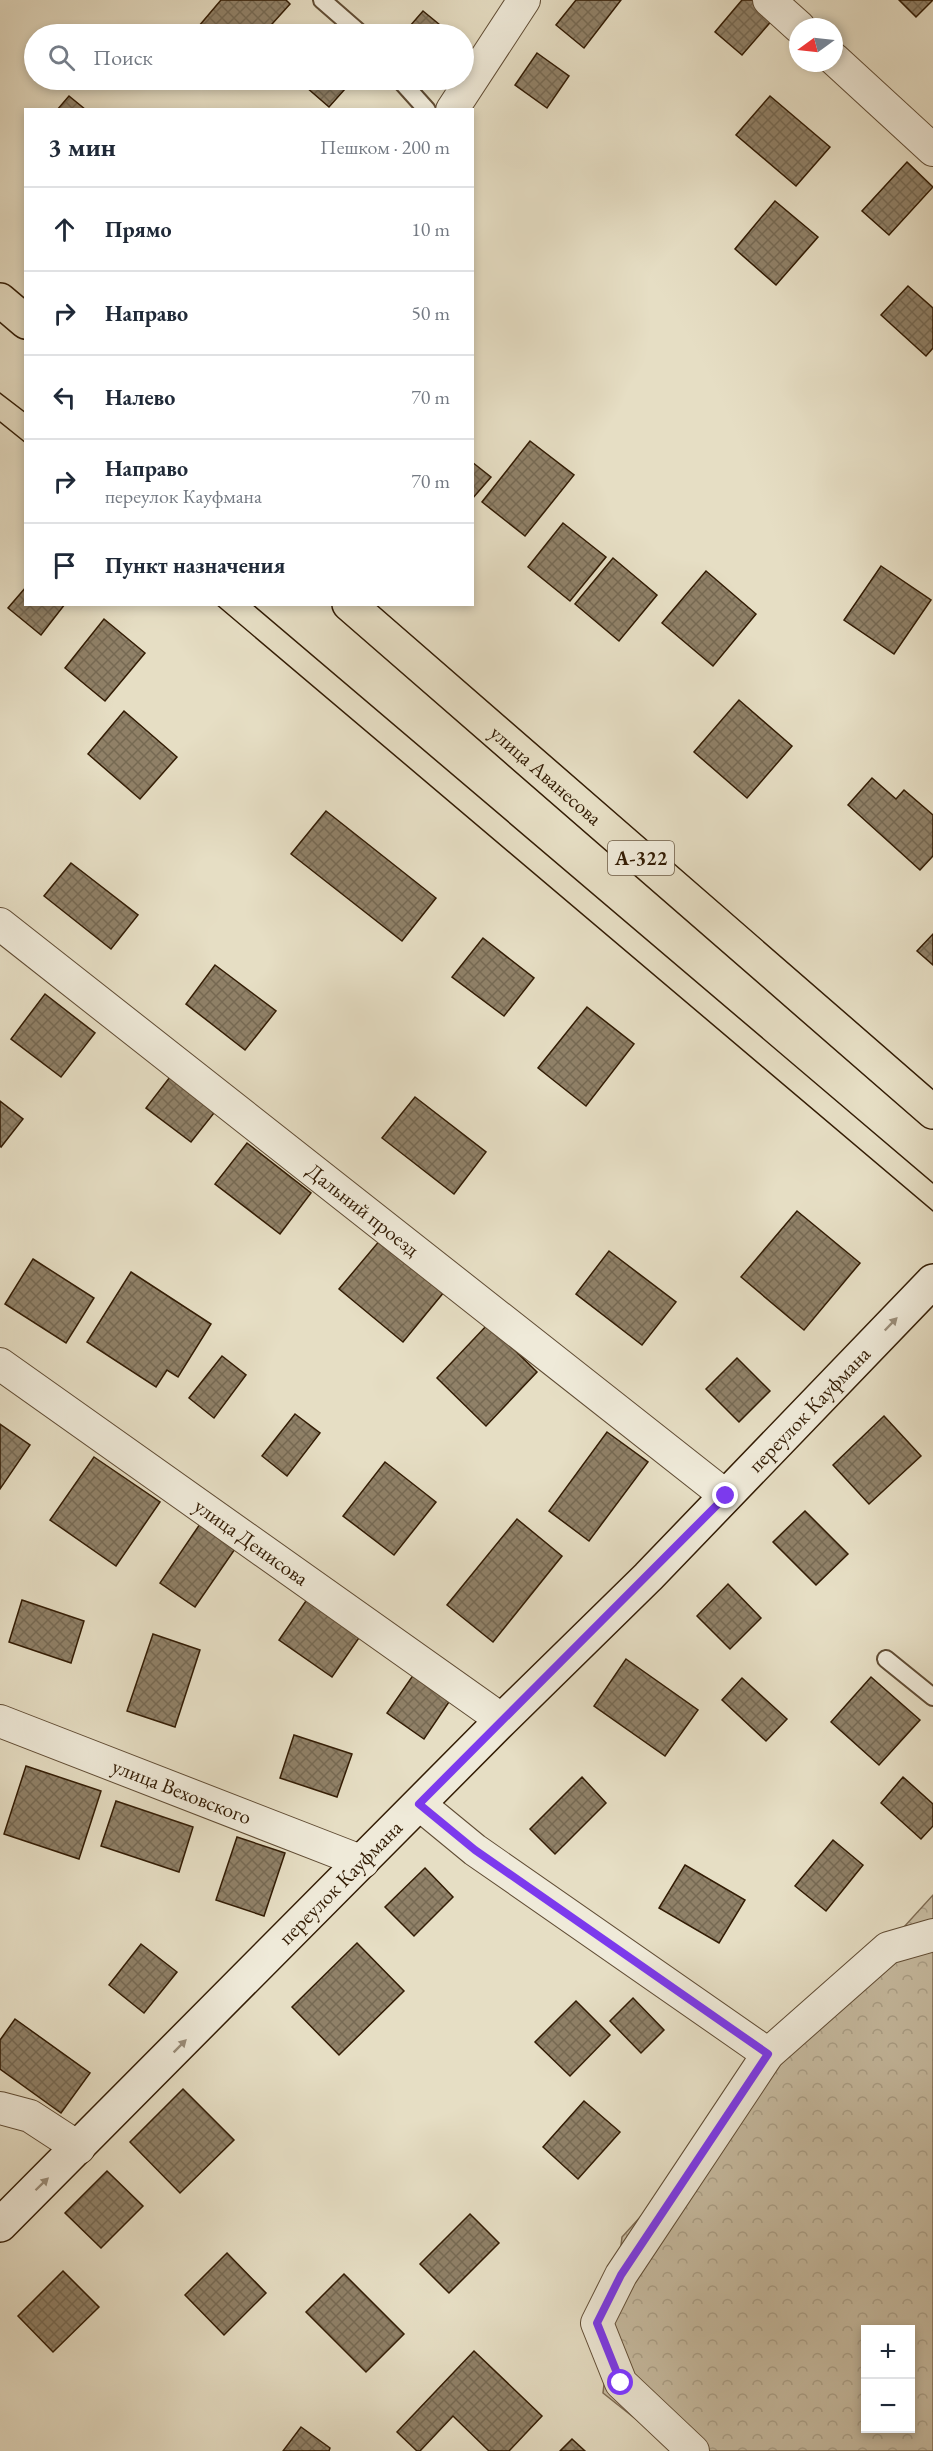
<!DOCTYPE html>
<html lang="ru">
<meta charset="utf-8">
<style>
body{margin:0;font-family:"EB Garamond",serif;background:#f2f2f3;color:#1f2937}
.controls{position:absolute;right:18px;bottom:18px;display:grid;overflow:hidden;border-radius:0px;box-shadow:0 3px 9px #0003}
.controls button{width:54px;height:54px;display:grid;place-items:center;padding:0;border:0;border-bottom:2px solid #e0e1e3;background:#fff;color:#1f2937;font:30px sans-serif}
.compass{position:absolute;left:789px;top:18px;width:54px;height:54px;border-radius:50%;background:#fff;box-shadow:0 3px 9px #0003;rotate:255deg}
.stop{position:absolute;width:18px;height:18px;margin:-14px;border:4px solid #7c3aed;border-radius:50%;background:#fff}
.stop.end{background:#7c3aed;border-color:#fff;box-shadow:0 2px 6px #0008}
.list{margin:0;padding:0;list-style:none}
h2{display:flex;justify-content:space-between;align-items:center;height:78px;margin:0;padding:0 24px;font-size:26px}
h2 small{font-size:20px;font-weight:400;color:#747a83}
.list li{display:grid;grid-template-columns:39px 1fr auto;gap:18px;align-items:center;box-sizing:border-box;height:84px;padding:0 24px;border-top:2px solid #e0e1e3}
.list b{display:block;font-size:22px;white-space:nowrap}
.list p{margin:0;font-size:20px;white-space:nowrap;color:#747a83}
.list em{font-size:20px;font-style:normal;color:#747a83}
.icon{flex:none;width:33px;height:33px;fill:none;stroke:currentColor;stroke-width:2;stroke-linecap:round;stroke-linejoin:round}
.map{position:relative;flex:none;width:933px;height:2451px;overflow:hidden}
.search{position:absolute;background:#fff;box-shadow:0 3px 9px #0003;left:24px;top:24px;width:450px;height:66px;display:flex;align-items:center;gap:15px;box-sizing:border-box;padding:0 21px;border-radius:33px;color:#747a83;font-size:22px}
.panel{position:absolute;background:#fff;box-shadow:0 3px 9px #0003;left:24px;top:108px;width:450px;height:498px;border-radius:0px}
.map>svg:first-child{display:block}
</style>
<div class="map">
<svg width="933" height="2451" viewBox="0 0 933 2451">
<defs>
<pattern id="forest-crowns" width="20" height="18" patternUnits="userSpaceOnUse" patternTransform="scale(1.5)"><rect width="20" height="18" fill="#c8bda3"/><path d="M2 6a3 3 0 1 1 6 0M12 15a3 3 0 1 1 6 0" fill="none" stroke="#aca28b"/></pattern>
<pattern id="building-cross-hatch" width="8" height="8" patternUnits="userSpaceOnUse" patternTransform="scale(1.5)"><rect width="8" height="8" fill="#908168"/><path d="M0 0l8 8M0 8l8-8" fill="none" stroke="#766953"/></pattern>
</defs>
<rect width="100%" height="100%" fill="#e6dec4"/>
<filter id="stains"><feTurbulence type="fractalNoise" baseFrequency=".00333" numOctaves="4"/><feColorMatrix values="0 0 0 0 .2 0 0 0 0 .09 0 0 0 0 .02 0 0 0 .5 -.17"/></filter>
<radialGradient id="worn" r=".72"><stop offset=".6" stop-color="#630" stop-opacity="0"/><stop offset="1" stop-color="#630" stop-opacity=".3"/></radialGradient>
<path fill="url(#forest-crowns)" stroke="#7e6c54" stroke-width="1.5" fill-rule="evenodd" d="M933,1895v556h-257l-73,-58 19,-156zM866,2330h44v98h-44z"/>
<g fill="url(#building-cross-hatch)" stroke="#331c04" stroke-width="1.5">
<path d="M221,0h65l4,4 -27,30h-55l-9,-8z"/>
<path d="M576,0h45l-37,48 -28,-23z"/>
<path d="M742,0h11l21,18 -32,37 -27,-23z"/>
<path d="M899,0h34l-17,17z"/>
<path d="M423,11l28,23h-48z"/>
<path d="M537,53l32,23 -22,32 -32,-23z"/>
<path d="M298,80h55l-24,27z"/>
<path d="M69,96l17,14h-29z"/>
<path d="M770,96l60,51 -34,39 -60,-51z"/>
<path d="M907,162l26,25 -44,48 -27,-24z"/>
<path d="M775,201l43,36 -42,48 -41,-36z"/>
<path d="M908,286l25,22v40l-7,8 -45,-41z"/>
<path d="M530,441l44,34 -49,61 -43,-34z"/>
<path d="M472,462l19,15 -19,22z"/>
<path d="M563,523l43,34 -36,44 -42,-34z"/>
<path d="M613,558l44,37 -38,46 -44,-37z"/>
<path d="M881,566l50,34 -37,54 -50,-34z"/>
<path d="M706,571l50,43 -43,52 -51,-43z"/>
<path d="M26,587v17h39l-24,31 -33,-27z"/>
<path d="M104,619l41,34 -40,48 -40,-33z"/>
<path d="M739,700l53,46 -45,52 -53,-46z"/>
<path d="M124,711l53,46 -37,42 -52,-45z"/>
<path d="M872,778l24,21 8,-9 29,25v41l-13,14 -72,-65z"/>
<path d="M326,811l110,87 -34,43 -111,-87z"/>
<path d="M71,863l67,52 -27,34 -67,-53z"/>
<path d="M933,934v31l-16,-14z"/>
<path d="M483,938l51,40 -30,38 -52,-39z"/>
<path d="M215,965l61,46 -31,39 -59,-46z"/>
<path d="M45,994l50,39 -34,44 -50,-38z"/>
<path d="M587,1007l47,37 -48,62 -48,-38z"/>
<path d="M173,1073l45,35 -27,34 -45,-34z"/>
<path d="M415,1097l71,55 -32,42 -72,-56z"/>
<path d="M0,1101l23,18 -22,28 -1,-1z"/>
<path d="M247,1143l64,50 -31,41 -65,-50z"/>
<path d="M797,1211l63,52 -56,67 -63,-53z"/>
<path d="M381,1239l63,53 -41,50 -64,-53z"/>
<path d="M609,1251l67,51 -34,43 -66,-51z"/>
<path d="M33,1259l61,39 -28,45 -61,-39z"/>
<path d="M131,1272l80,52 -33,53 -11,-7 -11,17 -69,-45z"/>
<path d="M488,1324l49,48 -51,54 -49,-48z"/>
<path d="M222,1356l24,19 -32,43 -25,-20z"/>
<path d="M737,1358l33,33 -31,31 -33,-33z"/>
<path d="M295,1414l25,19 -33,43 -25,-20z"/>
<path d="M884,1416l37,40 -52,48 -36,-39z"/>
<path d="M0,1424l30,21 -30,44z"/>
<path d="M607,1432l41,30 -59,79 -40,-30z"/>
<path d="M94,1457l66,45 -44,64 -66,-46z"/>
<path d="M385,1462l51,40 -42,53 -51,-39z"/>
<path d="M805,1511l43,43 -32,31 -43,-43z"/>
<path d="M517,1519l45,37 -69,86 -46,-37z"/>
<path d="M200,1524l35,25 -40,58 -35,-24z"/>
<path d="M728,1584l33,34 -31,31 -33,-33z"/>
<path d="M308,1598l53,37 -29,42 -53,-37z"/>
<path d="M22,1600l62,21 -13,42 -62,-21z"/>
<path d="M153,1634l47,16 -25,77 -48,-16z"/>
<path d="M626,1659l72,51 -33,46 -71,-50z"/>
<path d="M414,1674l37,25 -27,40 -37,-26z"/>
<path d="M871,1677l49,43 -41,45 -48,-43z"/>
<path d="M742,1678l45,41 -21,22 -44,-41z"/>
<path d="M294,1735l58,19 -15,43 -57,-19z"/>
<path d="M26,1766l75,25 -22,68 -75,-25z"/>
<path d="M582,1777l24,26 -51,51 -25,-25z"/>
<path d="M903,1777l30,27v22l-12,13 -40,-36z"/>
<path d="M116,1801l77,26 -14,45 -78,-26z"/>
<path d="M237,1837l48,16 -21,63 -48,-16z"/>
<path d="M833,1840l30,25 -37,46 -31,-25z"/>
<path d="M685,1865l60,35 -26,43 -60,-35z"/>
<path d="M425,1868l28,29 -39,39 -29,-29z"/>
<path d="M357,1943l47,48 -65,64 -47,-48z"/>
<path d="M141,1944l36,28 -33,41 -35,-28z"/>
<path d="M633,1998l31,32 -23,23 -31,-32z"/>
<path d="M576,2001l34,34 -40,41 -35,-34z"/>
<path d="M15,2019l75,54 -29,40 -61,-44v-29z"/>
<path d="M183,2089l51,51 -54,53 -50,-51z"/>
<path d="M584,2101l36,31 -42,47 -35,-32z"/>
<path d="M107,2171l36,35 -42,42 -36,-35z"/>
<path d="M470,2214l29,29 -50,50 -29,-29z"/>
<path d="M227,2253l39,40 -42,42 -39,-40z"/>
<path d="M63,2271l36,36 -46,45 -35,-36z"/>
<path d="M344,2274l60,60 -38,38 -60,-60z"/>
<path d="M474,2351l68,65 -33,35h-20l-36,-35 -33,35h-3l-20,-19z"/>
<path d="M301,2427l29,21 -1,3h-46z"/>
<path d="M572,2439l13,12h-25z"/>
</g>
<g fill="none" stroke-linecap="round" stroke-linejoin="round">
<g stroke="#604c34" stroke-width="20">
<g id="lane">
<path d="M322,0l39,34"/>
<path d="M400,80l27,30"/>
<path d="M886,1659l47,38"/>
</g>
</g>
<g stroke="#604c34" stroke-width="34">
<g id="street">
<path d="M769,0l30,27"/>
<path d="M834,59l99,91"/>
<path d="M452,110l72,-110"/>
<path id="s1" d="M0,924l726,572"/>
<path id="s2" d="M0,1364l502,356"/>
<path id="s3" d="M0,1721l363,141"/>
<path d="M419,1804l56,46 293,204"/>
<path d="M0,2108l30,8 49,32"/>
<path d="M693,2451l-72,-68 -24,-60 24,-48 147,-221 120,-106 45,-13"/>
</g>
</g>
<g stroke="#331c04" stroke-width="36">
<g id="secondary">
<path id="s4" d="M0,2225l502,-505 146,-143 285,-296"/>
</g>
</g>
<g stroke="#331c04" stroke-width="36">
<g id="highway">
<path d="M0,300l26,22"/>
<path id="s5" d="M349,604l584,508"/>
</g>
</g>
<use href="#lane" stroke="#efead9" stroke-width="16"/>
<use href="#street" stroke="#efead9" stroke-width="32"/>
<use href="#secondary" stroke="#efead9" stroke-width="33"/>
<use href="#highway" stroke="#e6dec4" stroke-width="33"/>
<g stroke="#331c04" stroke-width="1.5">
<path d="M0,393l26,20"/>
<path d="M0,422l26,21"/>
<path d="M216,604l717,607"/>
<path d="M252,604l681,579"/>
</g>
</g>
<defs><path id="oneway-solid" d="M-6-.8H1V-3.2L6.5 0L1 3.2V.8H-6Z" transform="scale(1.5)"/></defs>
<g fill="#9a8d79">
<use href="#oneway-solid" transform="translate(891 1324) rotate(-46)"/>
<use href="#oneway-solid" transform="translate(180 2046) rotate(-45)"/>
<use href="#oneway-solid" transform="translate(42 2184) rotate(-44)"/>
</g>
<g fill="none" stroke-linecap="round" stroke-linejoin="round">
<path stroke="#7c3aed" stroke-width="8" d="M621,2383l-24,-60 24,-48 147,-221 -293,-204 -56,-46 307,-308"/>
</g>
<g text-anchor="middle" stroke-width="5" stroke-linejoin="round" paint-order="stroke">
<rect fill="#efead9" stroke="#6b5a44" stroke-width="1.5" x="608" y="841" width="66" height="34" rx="4.5"/>
<g font-size="20" font-weight="bold" fill="#331c04">
<text x="641" y="865">А-322</text>
</g>
<g font-size="21" fill="#331c04" stroke="#efead9">
<text dy="7" stroke="none"><textPath href="#s5" startOffset="261">улица Аванесова</textPath></text>
<text dy="7" stroke="none"><textPath href="#s1" startOffset="462">Дальний проезд</textPath></text>
<text dy="7" stroke="none"><textPath href="#s4" startOffset="1149">переулок Кауфмана</textPath></text>
<text dy="7" stroke="none"><textPath href="#s2" startOffset="308">улица Денисова</textPath></text>
<text dy="7" stroke="none"><textPath href="#s3" startOffset="195">улица Веховского</textPath></text>
<text dy="7" stroke="none"><textPath href="#s4" startOffset="483">переулок Кауфмана</textPath></text>
</g>
</g>
<rect width="100%" height="100%" filter="url(#stains)"/>
<rect width="100%" height="100%" fill="url(#worn)"/>
</svg>
<div class="controls">
<button>+</button>
<button>−</button>
</div>
<svg class="compass" viewBox="-18 -18 36 36"><path d="M0-13l5 13h-10z" fill="#e53935"/><path d="M0 13l5-13h-10z" fill="#747a83"/></svg>
<div class="stop" style="left:621px;top:2383px"></div>
<div class="stop end" style="left:726px;top:1496px"></div>
<div class="search"><svg class="icon" aria-label="search" viewBox="0 0 24 24"><circle cx="10" cy="10" r="6"/><path d="M15 15l6 6"/></svg>Поиск</div>
<section class="panel">
<h2>3 мин<small>Пешком · 200 m</small></h2>
<ul class="list">
<li><svg class="icon" aria-label="ahead" viewBox="0 0 24 24"><path d="M12 20V5M6 11l6-6 6 6"/></svg><div><b>Прямо</b></div><em>10 m</em></li>
<li><svg class="icon" aria-label="right" viewBox="0 0 24 24"><path d="M7 20v-9h11M14 6l5 5-5 5"/></svg><div><b>Направо</b></div><em>50 m</em></li>
<li><svg class="icon" aria-label="left" viewBox="0 0 24 24"><path d="M17 20v-9H6M10 6l-5 5 5 5"/></svg><div><b>Налево</b></div><em>70 m</em></li>
<li><svg class="icon" aria-label="right" viewBox="0 0 24 24"><path d="M7 20v-9h11M14 6l5 5-5 5"/></svg><div><b>Направо</b><p>переулок Кауфмана</p></div><em>70 m</em></li>
<li><svg class="icon" aria-label="arrive" viewBox="0 0 24 24"><path d="M6 21V4h12l-3 4 3 4H6"/></svg><div><b>Пункт назначения</b></div></li>
</ul>
</section>
</div>
